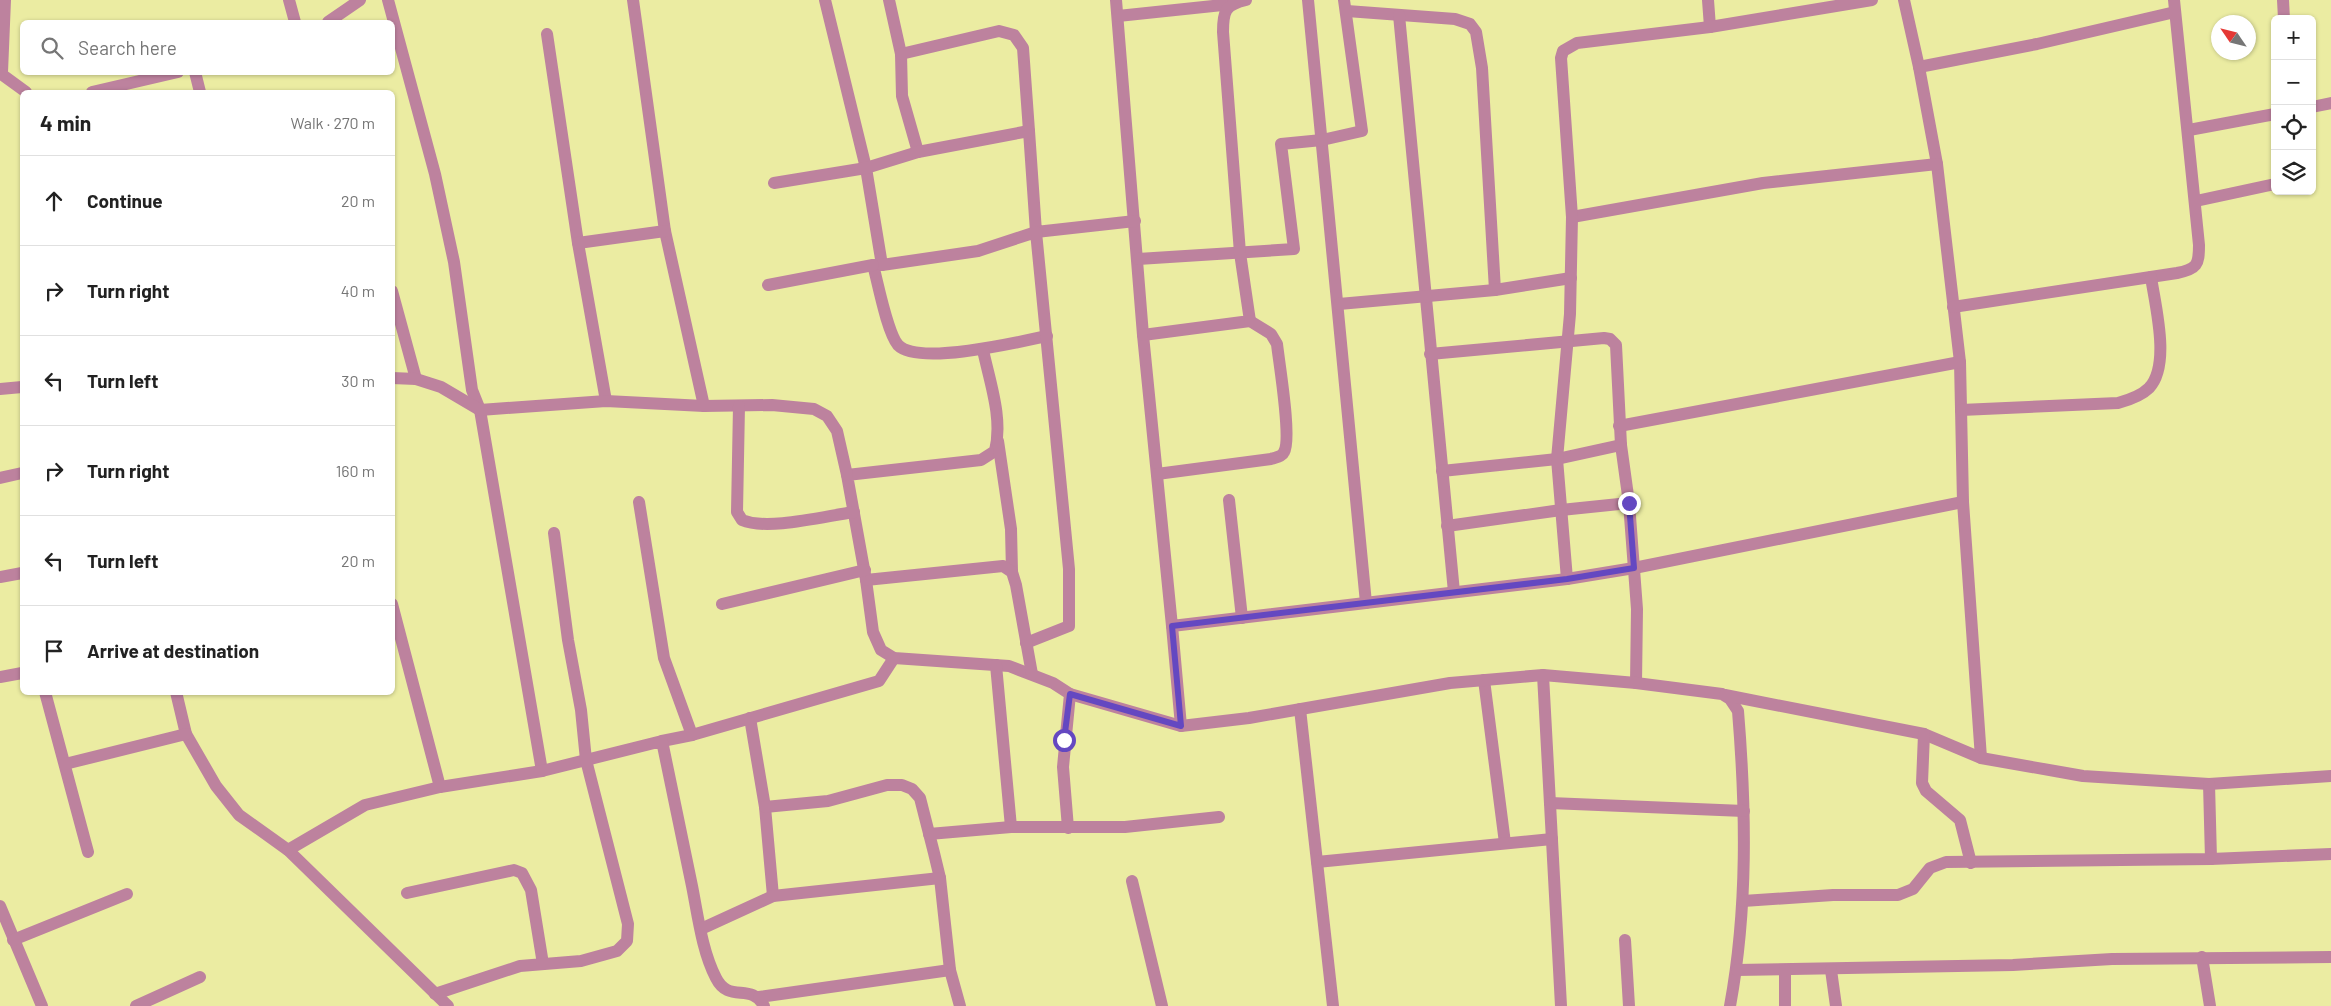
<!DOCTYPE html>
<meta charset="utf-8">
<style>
body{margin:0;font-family:Barlow,sans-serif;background:#f2f2f2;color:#222}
.controls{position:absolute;right:15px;top:15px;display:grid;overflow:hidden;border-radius:8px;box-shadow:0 1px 4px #0004}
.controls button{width:45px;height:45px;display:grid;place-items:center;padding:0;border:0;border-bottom:1px solid #e0e0e0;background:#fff;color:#222;font:25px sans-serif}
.compass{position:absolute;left:2211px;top:15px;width:45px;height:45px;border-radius:50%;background:#fff;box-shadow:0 1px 4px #0004;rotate:305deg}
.stop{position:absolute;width:15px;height:15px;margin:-11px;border:4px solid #6448c1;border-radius:50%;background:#fff}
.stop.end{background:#6448c1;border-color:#fff;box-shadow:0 1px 5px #0008}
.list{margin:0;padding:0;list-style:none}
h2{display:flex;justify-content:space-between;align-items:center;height:65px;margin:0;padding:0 20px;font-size:21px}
h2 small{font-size:16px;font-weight:400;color:#767676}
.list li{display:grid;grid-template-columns:32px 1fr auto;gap:15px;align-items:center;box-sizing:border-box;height:90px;padding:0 20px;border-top:1px solid #e0e0e0}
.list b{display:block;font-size:19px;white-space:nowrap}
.list em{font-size:16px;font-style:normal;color:#767676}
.icon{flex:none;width:28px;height:28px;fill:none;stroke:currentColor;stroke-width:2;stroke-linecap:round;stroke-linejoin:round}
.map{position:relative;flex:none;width:2331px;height:1006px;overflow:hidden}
.search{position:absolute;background:#fff;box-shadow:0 1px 4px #0004;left:20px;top:20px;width:375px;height:55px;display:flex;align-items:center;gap:12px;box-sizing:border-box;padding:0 18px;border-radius:8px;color:#767676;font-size:19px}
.panel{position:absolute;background:#fff;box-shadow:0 1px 4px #0004;left:20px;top:90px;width:375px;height:605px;border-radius:8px}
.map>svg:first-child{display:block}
</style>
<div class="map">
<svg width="2331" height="1006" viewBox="0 0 2331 1006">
<rect width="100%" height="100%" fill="#ebeca2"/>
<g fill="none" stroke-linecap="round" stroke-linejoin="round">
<g stroke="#bd829e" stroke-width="12">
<path d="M289,0l6,22"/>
<path d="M388,0l47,174 19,88 18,128 8,20 62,361"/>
<path d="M633,0l32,231 39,175"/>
<path d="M825,0l41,168 16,97h-9c5,18 14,67 25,80 20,21 121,-3 149,-9"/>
<path d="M889,0l12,54 1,42 16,56"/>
<path d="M1116,0l27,335 29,291 395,-47 67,-11 329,-66"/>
<path d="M1308,0l58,603"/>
<path d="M1708,0l2,27"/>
<path d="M1904,0l15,67 18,97 23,198 3,140 18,256"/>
<path d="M2283,0l1,19"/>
<path d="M1347,11l108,8 15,5 6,8 6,36 13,222"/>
<path d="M1399,15l55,577"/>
<path d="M1118,16l114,-12"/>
<path d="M547,34l31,209 28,158"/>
<path d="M901,54l98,-23 15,4 9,13 6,83"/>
<path d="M1919,67l118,-23 138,-32"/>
<path d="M195,72l5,20"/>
<path d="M2312,107l19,-4"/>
<path d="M2189,130l86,-16"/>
<path d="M774,183l92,-15 52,-16 111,-21 7,101 99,-11"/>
<path d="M2196,201l79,-17"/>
<path d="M1572,217l191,-34 174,-19"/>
<path d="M578,243l87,-12"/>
<path d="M1138,259l156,-10 -13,-105 41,-4 40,-9 -18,-131"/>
<path d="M882,265l96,-14 58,-19 33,337v57l-43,17"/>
<path d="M768,285l105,-20"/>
<path d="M392,291l24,88"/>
<path d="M1339,304l156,-14 76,-12"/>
<path d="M1953,307l224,-34c20,-4 22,-8 22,-28l-25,-245"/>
<path d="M1143,335l107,-14 -10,-68 -17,-221c0,-21 2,-27 23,-32"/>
<path d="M983,350c7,33 20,68 12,101l-14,9 -134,15 19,105 7,52 8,18 13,8 115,8 44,17 17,11 -7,73 5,61"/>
<path d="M1430,354l174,-16 6,1 6,6 5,100 8,58 8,106 -1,74"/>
<path d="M392,378l24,1 25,8 39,23 126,-9 98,5 68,-1 42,4 13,7 10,15 10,44"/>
<path d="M0,389l22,-2"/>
<path d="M739,406l-2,106 5,8c25,11 83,-4 112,-8"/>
<path d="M1961,410l157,-7c11,-3 23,-7 31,-15 22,-23 6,-83 2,-111"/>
<path d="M1619,426l341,-64"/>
<path d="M998,441l13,88 1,43"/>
<path d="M1442,471l115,-12 64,-14"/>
<path d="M1157,474l114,-15c5,-2 11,-2 13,-7 8,-13 -5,-89 -7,-108l-6,-10 -21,-13"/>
<path d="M0,478l22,-5"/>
<path d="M1229,500l13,118"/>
<path d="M639,502l25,156 28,77"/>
<path d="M1447,526l114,-16 68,-7"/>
<path d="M0,577l22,-4"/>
<path d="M1567,579l-10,-120 13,-145 2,-97 -11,-159 2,-7 14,-8 133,-16 162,-27"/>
<path d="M866,580l137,-14 9,6 4,13 16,89"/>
<path d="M392,604l48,183"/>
<path d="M722,604l143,-34"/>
<path d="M1172,626l9,100"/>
<path d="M996,665l15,162"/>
<path d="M1543,675l18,331"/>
<path d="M0,677l22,-4"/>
<path d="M1484,680l21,163"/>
<path d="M45,692l43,160"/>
<path d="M176,692l10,42 30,52 23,29 49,35 160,156"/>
<path d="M1070,694l111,32 68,-8 201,-35 93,-8 93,8 86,11 8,5 8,12c8,98 10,197 -8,295"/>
<path d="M1725,695l199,39 57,24 102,18 126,8 122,-8"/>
<path d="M1300,709l33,297"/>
<path d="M750,718l15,89 8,89"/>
<path d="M1924,734l-2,49 4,8 34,29 11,43"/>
<path d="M662,741l30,-6 187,-54 15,-23"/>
<path d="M65,764l121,-30"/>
<path d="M2209,784l2,75"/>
<path d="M1550,803l194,8"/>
<path d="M765,807l63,-6 59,-16h15l10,4 8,9 14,55 6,25 10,92 10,36"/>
<path d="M929,834l82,-7h114l94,-10"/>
<path d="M288,850l77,-45 75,-18 102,-16 120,-30c10,48 20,97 30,145 6,30 10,65 24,92 13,26 35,4 48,28"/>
<path d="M1317,862l235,-23"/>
<path d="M1132,881l30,125"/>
<path d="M407,893l107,-23 8,3 9,17 12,74"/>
<path d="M1743,901l90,-6h65l15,-6 17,-21 16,-6 265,-3 120,-5"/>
<path d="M0,906l42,100"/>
<path d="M701,929l72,-33 167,-18"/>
<path d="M13,940l114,-46"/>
<path d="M1625,940l4,66"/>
<path d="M2202,957l8,49"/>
<path d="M1737,970l276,-5 99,-6 219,-2"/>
<path d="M1785,970v36"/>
<path d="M1831,970l5,36"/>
<path d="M435,994l85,-28 61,-5 36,-10 10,-10 1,-17 -42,-164 -5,-50 -13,-70 -14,-107"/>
<path d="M759,997l191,-27"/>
<path d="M136,1006l64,-29"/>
</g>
<g stroke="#bd829e" stroke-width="12">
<path d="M328,22l32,-22"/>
<path d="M2,72l3,-72"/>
<path d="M0,73l26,19"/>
<path d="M92,92l86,-20"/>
</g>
</g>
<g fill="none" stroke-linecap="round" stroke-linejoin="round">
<path stroke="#6448c1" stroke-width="6" d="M1064,740l6,-46 111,32 -9,-100 395,-47 67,-11 -5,-65"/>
</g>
</svg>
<div class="controls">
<button>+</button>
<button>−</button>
<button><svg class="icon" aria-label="locate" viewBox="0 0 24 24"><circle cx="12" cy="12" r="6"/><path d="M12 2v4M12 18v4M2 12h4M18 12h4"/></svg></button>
<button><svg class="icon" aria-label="layers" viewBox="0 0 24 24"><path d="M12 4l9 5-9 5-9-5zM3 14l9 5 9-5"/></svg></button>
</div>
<svg class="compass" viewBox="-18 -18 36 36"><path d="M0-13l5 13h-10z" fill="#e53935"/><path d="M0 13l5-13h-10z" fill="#767676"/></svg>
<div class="stop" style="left:1064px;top:740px"></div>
<div class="stop end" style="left:1629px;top:503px"></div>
<div class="search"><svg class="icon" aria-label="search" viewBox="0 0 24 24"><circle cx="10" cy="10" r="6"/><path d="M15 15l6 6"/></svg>Search here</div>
<section class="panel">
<h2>4 min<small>Walk · 270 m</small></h2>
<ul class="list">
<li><svg class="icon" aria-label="ahead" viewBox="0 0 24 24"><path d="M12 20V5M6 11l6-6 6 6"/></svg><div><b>Continue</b></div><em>20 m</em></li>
<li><svg class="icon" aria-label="right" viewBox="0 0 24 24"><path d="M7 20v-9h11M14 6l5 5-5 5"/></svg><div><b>Turn right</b></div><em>40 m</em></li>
<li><svg class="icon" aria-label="left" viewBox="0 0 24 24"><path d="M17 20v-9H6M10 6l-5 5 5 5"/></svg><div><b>Turn left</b></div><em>30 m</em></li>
<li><svg class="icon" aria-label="right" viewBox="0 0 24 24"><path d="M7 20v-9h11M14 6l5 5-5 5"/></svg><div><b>Turn right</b></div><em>160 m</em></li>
<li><svg class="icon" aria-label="left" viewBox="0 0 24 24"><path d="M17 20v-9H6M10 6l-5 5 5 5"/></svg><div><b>Turn left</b></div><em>20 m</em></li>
<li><svg class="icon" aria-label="arrive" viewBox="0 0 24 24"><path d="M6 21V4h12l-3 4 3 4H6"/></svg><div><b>Arrive at destination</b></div></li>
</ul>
</section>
</div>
